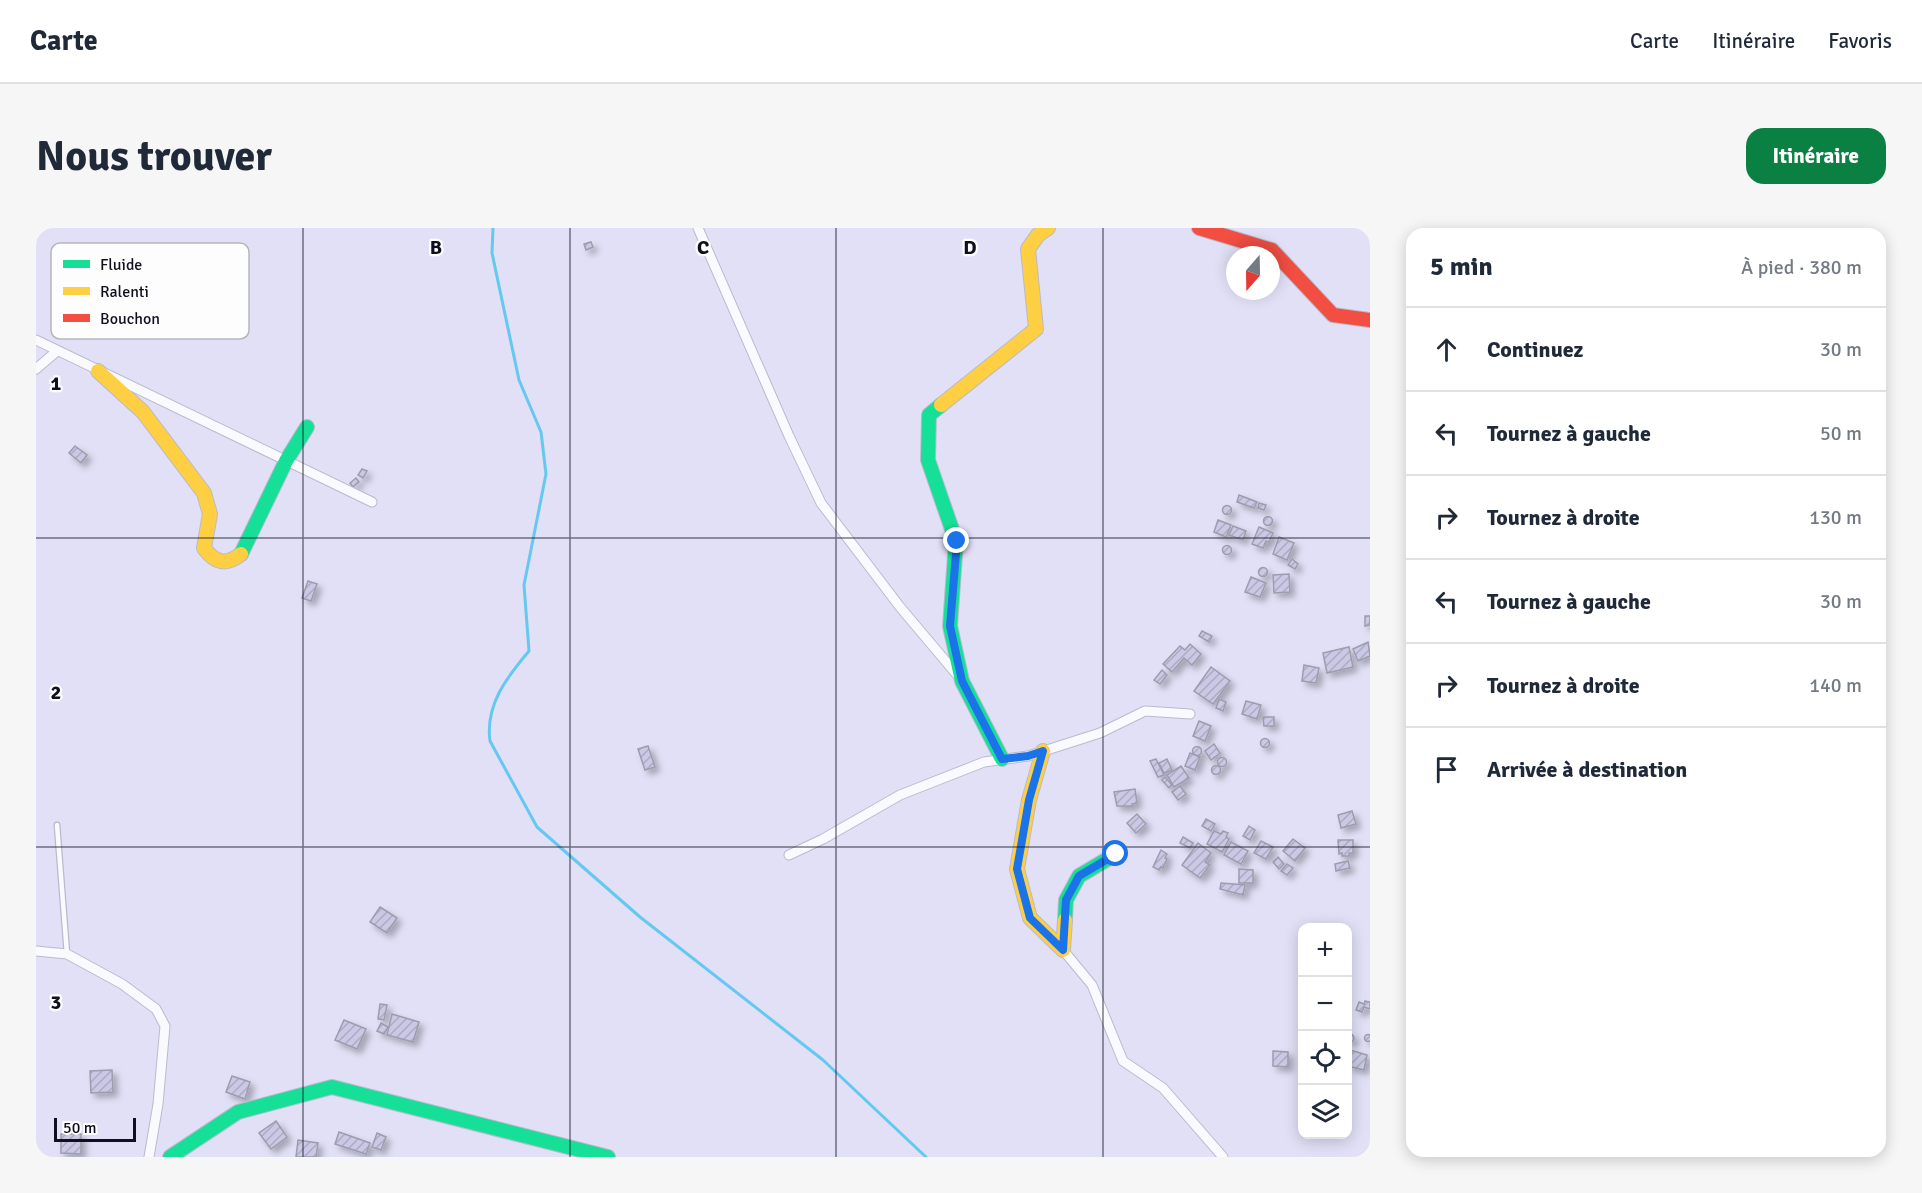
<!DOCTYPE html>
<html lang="fr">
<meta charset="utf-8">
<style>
body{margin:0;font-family:Signika,sans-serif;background:#f6f6f7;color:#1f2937}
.controls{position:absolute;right:18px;bottom:18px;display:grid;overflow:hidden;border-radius:12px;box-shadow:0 3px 15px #0003}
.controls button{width:54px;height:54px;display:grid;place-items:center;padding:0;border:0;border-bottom:2px solid #e0e1e3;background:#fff;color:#1f2937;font:30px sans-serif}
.compass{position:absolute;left:1190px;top:18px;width:54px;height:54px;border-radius:50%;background:#fff;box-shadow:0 3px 15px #0003;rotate:200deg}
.scale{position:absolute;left:18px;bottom:15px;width:82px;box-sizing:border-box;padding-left:6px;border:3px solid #100f1f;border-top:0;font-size:16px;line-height:21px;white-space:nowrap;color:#100f1f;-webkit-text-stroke:4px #fdfdfd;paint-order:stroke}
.stop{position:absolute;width:18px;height:18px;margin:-14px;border:4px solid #1a73e8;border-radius:50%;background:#fff}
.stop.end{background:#1a73e8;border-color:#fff;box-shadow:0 2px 6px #0008}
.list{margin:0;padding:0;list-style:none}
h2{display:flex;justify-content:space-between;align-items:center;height:78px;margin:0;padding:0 24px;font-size:26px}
h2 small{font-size:20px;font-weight:400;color:#747a83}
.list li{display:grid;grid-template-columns:39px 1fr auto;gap:18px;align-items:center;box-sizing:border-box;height:84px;padding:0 24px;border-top:2px solid #e0e1e3}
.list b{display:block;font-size:22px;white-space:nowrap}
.list em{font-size:20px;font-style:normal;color:#747a83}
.icon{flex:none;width:33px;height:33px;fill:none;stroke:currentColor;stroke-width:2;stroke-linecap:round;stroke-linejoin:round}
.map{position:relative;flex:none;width:1334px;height:929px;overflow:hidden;border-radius:18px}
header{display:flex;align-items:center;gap:36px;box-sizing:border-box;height:84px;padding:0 30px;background:#fff;border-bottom:2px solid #e0e1e3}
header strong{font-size:28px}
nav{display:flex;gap:33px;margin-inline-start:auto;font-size:21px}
.intro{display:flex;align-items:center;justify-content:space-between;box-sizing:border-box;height:144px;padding:0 36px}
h1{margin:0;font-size:42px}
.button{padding:15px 27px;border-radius:18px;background:#0b8043;color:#fff;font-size:21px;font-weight:700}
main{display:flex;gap:36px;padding:0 36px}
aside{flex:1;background:#fff;border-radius:18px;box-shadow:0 3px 15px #0003}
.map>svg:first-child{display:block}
</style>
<header>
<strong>Carte</strong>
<nav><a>Carte</a><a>Itinéraire</a><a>Favoris</a></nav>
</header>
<div class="intro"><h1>Nous trouver</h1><a class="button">Itinéraire</a></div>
<main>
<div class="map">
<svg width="1334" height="929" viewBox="0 0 1334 929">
<defs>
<pattern id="building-hatch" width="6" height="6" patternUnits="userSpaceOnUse" patternTransform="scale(1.5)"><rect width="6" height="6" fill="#cac8e4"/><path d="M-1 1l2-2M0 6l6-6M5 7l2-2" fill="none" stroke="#acabc3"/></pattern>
<filter id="shadow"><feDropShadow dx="4.5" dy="4.5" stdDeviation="3" flood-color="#0004"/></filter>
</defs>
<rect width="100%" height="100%" fill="#e1e0f6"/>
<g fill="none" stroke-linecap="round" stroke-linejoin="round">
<path stroke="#65c8f0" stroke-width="3" d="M457,0l-1,25 27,127 22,52 5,42 -22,111 5,66c-22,26 -44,54 -39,90l47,86 103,90 183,143 103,97"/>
</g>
<g fill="url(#building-hatch)" stroke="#9d9cae" stroke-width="1.5" filter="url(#shadow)">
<path d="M555,14l2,5 -7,3 -2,-6z"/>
<path d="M39,218l12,9 -6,8 -12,-10z"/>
<path d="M326,241l5,2 -4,7 -5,-3z"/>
<path d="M320,250l3,4 -6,5 -3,-4z"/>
<path d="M1203,267l18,7 -3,6 -17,-6z"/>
<path d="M1223,275l7,2 -2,5 -6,-2z"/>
<circle cx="1191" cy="282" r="4.5"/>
<circle cx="1232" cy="293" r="4.5"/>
<path d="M1182,292l13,5 -5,12 -12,-5z"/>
<path d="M1197,298l13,5 -3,9 -14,-5z"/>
<path d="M1223,299l14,6 -4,9 -3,-1 -3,7 -11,-4z"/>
<path d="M1243,309l15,6 -7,17 -14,-6z"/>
<circle cx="1191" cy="322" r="4.5"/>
<path d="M1256,331l6,5 -3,5 -7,-4z"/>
<circle cx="1227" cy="344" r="4.5"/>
<path d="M1253,346l1,18 -16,1 -1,-18z"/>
<path d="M1215,349l15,6 -6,14 -15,-5z"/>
<path d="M272,353l9,3 -6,17 -9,-3z"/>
<path d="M1329,388h5v9l-5,1z"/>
<path d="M1166,403l10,5 -3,6 -10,-6z"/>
<path d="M1332,414l2,14 -12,5 -5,-12z"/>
<path d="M1154,416l11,10 -9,11 -8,-7 -12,14 -9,-8 17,-18 5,4z"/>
<path d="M1313,419l4,20 -26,6 -4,-20z"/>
<path d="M1268,437l15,3 -3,15 -14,-2z"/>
<path d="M1175,439l19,14 -17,23 -19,-13z"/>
<path d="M1126,442l5,5 -7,9 -6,-4z"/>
<path d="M1183,471l7,3 -3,9 -7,-3z"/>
<path d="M1210,473l15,4 -4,14 -15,-5z"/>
<path d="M1227,489h11v9h-10z"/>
<path d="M1163,493l12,5 -6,15 -12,-5z"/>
<circle cx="1229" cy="515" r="4.5"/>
<path d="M1178,516l6,9 -9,7 -6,-9z"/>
<path d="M612,518l7,21 -10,3 -7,-21z"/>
<circle cx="1161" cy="523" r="4.5"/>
<path d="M1154,525l10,4 -5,13 -10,-4z"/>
<circle cx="1186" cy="534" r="4.5"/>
<path d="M1120,531l8,16 -6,2 -8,-16z"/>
<path d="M1131,531l5,11 -8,3 -5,-10z"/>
<circle cx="1180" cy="542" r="4.5"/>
<path d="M1145,538l8,12 -15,9 -7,-12z"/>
<path d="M1129,549l7,8 -3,3 -7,-8z"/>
<path d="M1144,558l6,8 -8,6 -6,-8z"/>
<path d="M1099,561l2,14 -5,1 1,2h-16l-3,-14z"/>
<path d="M1316,583l4,13 -15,4 -3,-13z"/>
<path d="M1101,586l9,10 -10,9 -9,-10z"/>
<path d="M1170,591l9,5 -4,7 -9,-5z"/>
<path d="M1213,598l6,4 -5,10 -7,-4z"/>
<path d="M1178,603l7,3 2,-3 5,2 -2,4 3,2 -7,13 -15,-8z"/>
<path d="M1147,609l10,6 -3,5 -10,-5z"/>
<path d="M1257,611l12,9 -10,13 -12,-10z"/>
<path d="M1302,612h15v13h-4v3h-7v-3l-3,1z"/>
<path d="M1225,613l12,6 -7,12 -12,-6z"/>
<path d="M1195,614l17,9 -7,13 -17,-9z"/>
<path d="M1162,615l13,10 -6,9 5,3 -10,13 -18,-13z"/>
<path d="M1125,622l6,4 -2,4 2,1 -4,9 -2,-1 -2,3 -6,-3z"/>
<path d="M1242,629l6,7 -5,5 -6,-7z"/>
<path d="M1312,633l2,7 -14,3 -1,-7z"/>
<path d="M1251,636l6,4 -6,7 -6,-4z"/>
<path d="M1203,641l14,1v13h-14z"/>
<path d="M1185,655l24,2 -2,10 -23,-6z"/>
<path d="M344,679l17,11 -10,15 -17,-11z"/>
<path d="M1329,773l5,1v7l-6,-2 -2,5 -6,-2 3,-8 5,2z"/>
<path d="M344,776l7,1 -3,15 -6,-1z"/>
<path d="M356,786l27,8 -6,20 -26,-7z"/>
<path d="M308,792l22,9 -9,20 -22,-9z"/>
<path d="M345,795l7,4 -4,7 -7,-3z"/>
<circle cx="1314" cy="810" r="4"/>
<circle cx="1332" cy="810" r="3.5"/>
<path d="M1314,822l17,5 -3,15 -16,-4z"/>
<path d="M1237,823l15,1v15l-15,-1z"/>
<path d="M76,842l1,22 -22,1 -1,-22z"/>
<path d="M196,848l18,6 -5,17 -19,-7z"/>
<path d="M240,893l11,16 -16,12 -12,-16z"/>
<path d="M303,904l31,11 -4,11 -31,-10z"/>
<path d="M341,905l9,4 -5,13 -9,-3z"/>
<path d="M25,906h20v20l-20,-1z"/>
<path d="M262,912l20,3 -2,14h-20z"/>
</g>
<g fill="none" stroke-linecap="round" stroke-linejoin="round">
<g stroke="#babacc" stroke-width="7">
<path id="lane" d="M21,597l10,129"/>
</g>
<g stroke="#babacc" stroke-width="11">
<g id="street">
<path d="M662,0l91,208 32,67 79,104 59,70"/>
<path d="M0,112l336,162"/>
<path d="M0,141l21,-18"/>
<path d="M753,627l34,-16 77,-44 84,-33 44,-6 72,-23 45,-22 45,3"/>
<path d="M1027,722l29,35 31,76 40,27 60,69"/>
<path d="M0,723l31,3 55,30 34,25 9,17 -7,78 -9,53"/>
</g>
</g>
<g stroke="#babacc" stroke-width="16">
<g id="fast">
<path d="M905,177l-12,10 -1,45 28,81 -6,85 12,55 40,78"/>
<path d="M205,326l45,-93 21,-34"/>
<path d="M1029,692l1,-20 13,-24 37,-22"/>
<path d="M134,929l68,-45 94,-25 276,70"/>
</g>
</g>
<g stroke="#babacc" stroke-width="16">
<g id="slow">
<path d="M62,143l45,41 61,81 6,21 -6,34c11,15 22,18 37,6"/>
<path d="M905,177l95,-76 -8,-80 10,-14 10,-7"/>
<path d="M1007,523l-14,49 -12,69 13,49 33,32 2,-30"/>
</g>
</g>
<g stroke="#babacc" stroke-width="16">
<path id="jam" d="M1163,0l73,22 61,65 37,5"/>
</g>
<use href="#lane" stroke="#fafafe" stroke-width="4.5"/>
<use href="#street" stroke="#fafafe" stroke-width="9"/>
<use href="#fast" stroke="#16e098" stroke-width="14"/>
<use href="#slow" stroke="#ffcf43" stroke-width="14"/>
<use href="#jam" stroke="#f24e42" stroke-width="14"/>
</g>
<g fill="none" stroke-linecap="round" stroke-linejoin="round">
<path stroke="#1a73e8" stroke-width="8" d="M921,313l-7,85 12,55 40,78 26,-3 15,-5 -14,49 -12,69 13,49 33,32 3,-50 13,-24 37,-22"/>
</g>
<path fill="none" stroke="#100f1f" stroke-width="1.5" stroke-opacity="0.55" d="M267,0v929M534,0v929M800,0v929M1067,0v929M0,310h1334M0,619h1334"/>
<rect x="15" y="15" width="198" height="96" rx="9" fill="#fdfdfd" stroke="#b6b6ba" stroke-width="1.5"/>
<rect x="27" y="32" width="27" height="8" fill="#16e098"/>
<rect x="27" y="59" width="27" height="8" fill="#ffcf43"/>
<rect x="27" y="86" width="27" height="8" fill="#f24e42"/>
<g font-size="16" fill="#100f1f">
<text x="64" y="42">Fluide</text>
<text x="64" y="69">Ralenti</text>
<text x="64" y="96">Bouchon</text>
</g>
<g font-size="20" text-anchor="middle" font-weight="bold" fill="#100f1f" stroke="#fdfdfd" stroke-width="4.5" stroke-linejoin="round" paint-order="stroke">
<text x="400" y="26">B</text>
<text x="667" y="26">C</text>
<text x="934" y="26">D</text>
<text x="20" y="162">1</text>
<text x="20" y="471">2</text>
<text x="20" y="781">3</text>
</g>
</svg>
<div class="controls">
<button>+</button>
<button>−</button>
<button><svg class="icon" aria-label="locate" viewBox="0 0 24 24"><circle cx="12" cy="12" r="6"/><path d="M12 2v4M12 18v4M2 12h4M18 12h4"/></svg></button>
<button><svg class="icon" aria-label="layers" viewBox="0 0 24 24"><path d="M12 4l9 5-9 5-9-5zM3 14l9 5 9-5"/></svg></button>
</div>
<svg class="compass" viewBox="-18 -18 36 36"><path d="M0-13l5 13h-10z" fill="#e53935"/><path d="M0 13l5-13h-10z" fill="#747a83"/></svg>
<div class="scale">50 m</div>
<div class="stop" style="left:1080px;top:626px"></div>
<div class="stop end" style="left:921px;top:313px"></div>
</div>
<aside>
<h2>5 min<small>À pied · 380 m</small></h2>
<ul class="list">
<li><svg class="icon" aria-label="ahead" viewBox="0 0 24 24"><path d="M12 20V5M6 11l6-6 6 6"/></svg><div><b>Continuez</b></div><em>30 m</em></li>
<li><svg class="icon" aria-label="left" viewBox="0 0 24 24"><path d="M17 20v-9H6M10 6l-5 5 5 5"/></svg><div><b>Tournez à gauche</b></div><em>50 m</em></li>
<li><svg class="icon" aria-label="right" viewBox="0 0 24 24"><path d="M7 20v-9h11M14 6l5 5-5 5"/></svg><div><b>Tournez à droite</b></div><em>130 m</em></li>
<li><svg class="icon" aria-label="left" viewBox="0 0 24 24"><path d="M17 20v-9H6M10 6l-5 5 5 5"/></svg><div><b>Tournez à gauche</b></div><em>30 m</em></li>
<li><svg class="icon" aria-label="right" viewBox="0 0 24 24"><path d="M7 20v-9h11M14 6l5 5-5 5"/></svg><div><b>Tournez à droite</b></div><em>140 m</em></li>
<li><svg class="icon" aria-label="arrive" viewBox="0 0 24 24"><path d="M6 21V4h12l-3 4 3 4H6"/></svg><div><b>Arrivée à destination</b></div></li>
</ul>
</aside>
</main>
